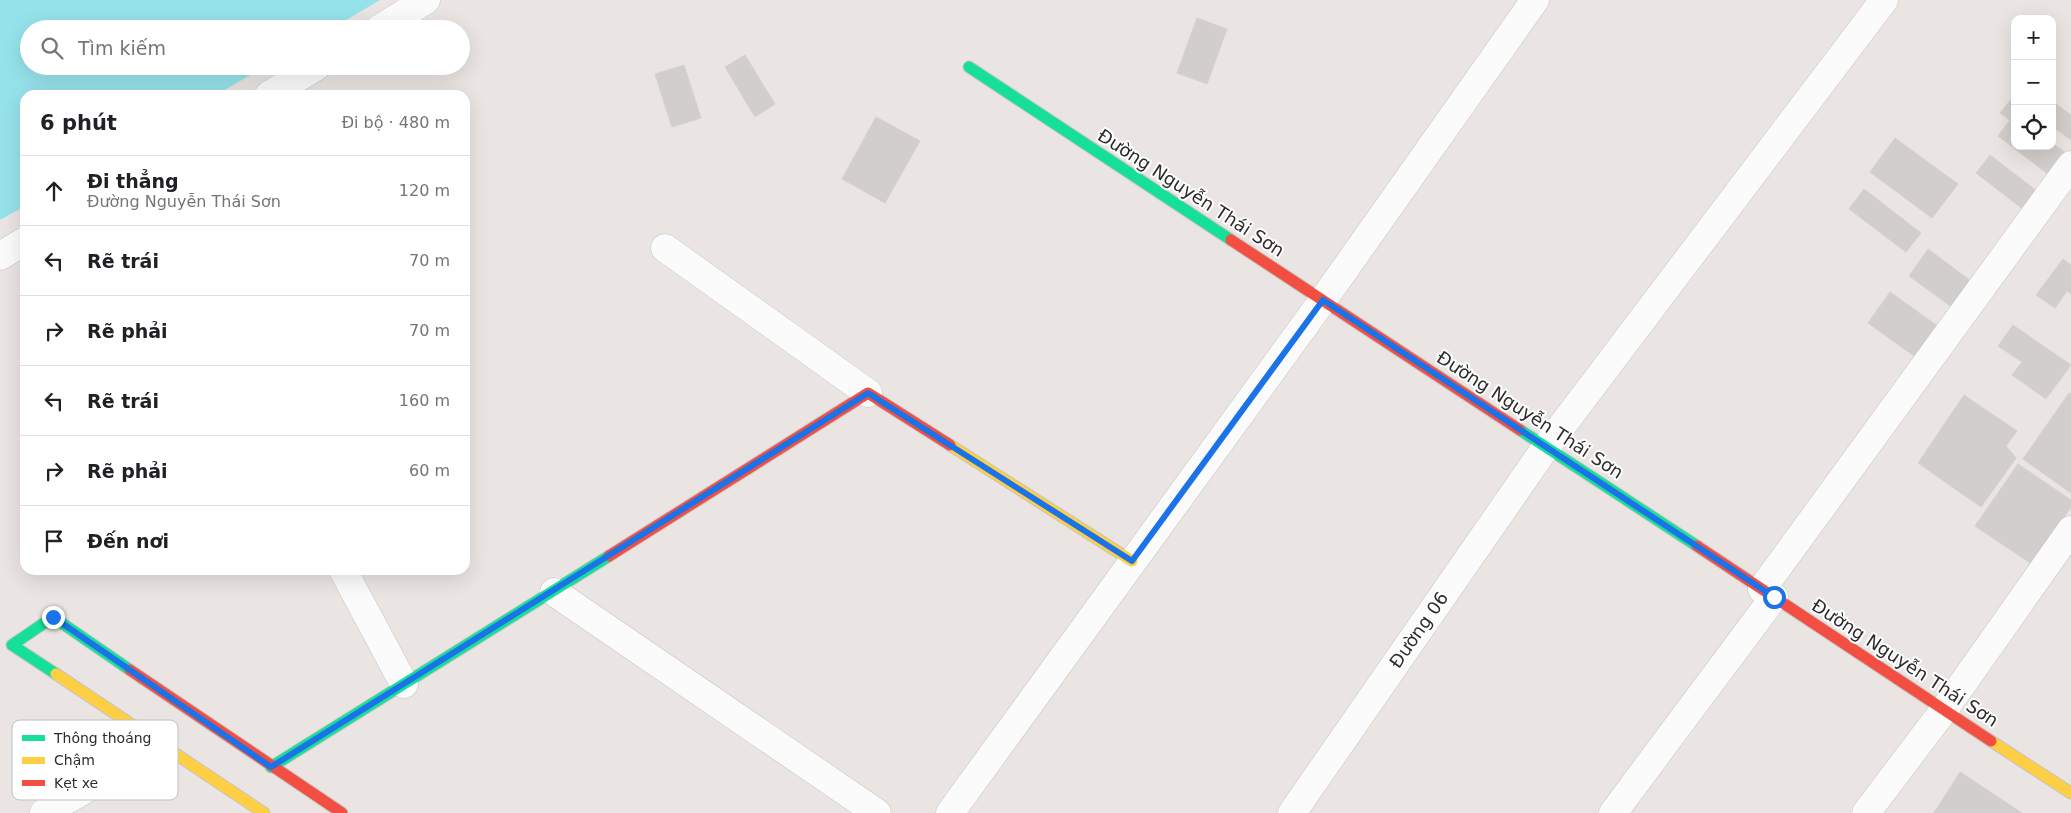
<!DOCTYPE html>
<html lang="vi">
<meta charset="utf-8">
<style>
body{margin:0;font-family:"DejaVu Sans",sans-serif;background:#f6f6f6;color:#202124}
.controls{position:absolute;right:15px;top:15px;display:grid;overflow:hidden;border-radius:10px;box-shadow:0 5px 20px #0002}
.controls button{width:45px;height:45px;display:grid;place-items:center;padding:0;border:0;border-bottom:1px solid #e0e0e0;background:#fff;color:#202124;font:25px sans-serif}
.stop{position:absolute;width:15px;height:15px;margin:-11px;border:4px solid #1a73e8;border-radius:50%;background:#fff}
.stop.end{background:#1a73e8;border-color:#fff;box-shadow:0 1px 5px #0008}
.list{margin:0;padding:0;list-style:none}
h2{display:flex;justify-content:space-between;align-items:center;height:65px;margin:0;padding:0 20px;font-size:21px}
h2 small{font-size:16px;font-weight:400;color:#757577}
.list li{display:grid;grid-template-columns:32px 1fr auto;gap:15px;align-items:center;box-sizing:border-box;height:70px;padding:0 20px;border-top:1px solid #e0e0e0}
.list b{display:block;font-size:19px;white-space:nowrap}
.list p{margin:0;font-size:16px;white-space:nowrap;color:#757577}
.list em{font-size:16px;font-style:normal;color:#757577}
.icon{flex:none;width:28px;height:28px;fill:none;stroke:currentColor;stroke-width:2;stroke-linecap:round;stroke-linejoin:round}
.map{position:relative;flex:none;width:2071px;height:813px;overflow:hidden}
.search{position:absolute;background:#fff;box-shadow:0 5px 20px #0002;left:20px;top:20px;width:450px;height:55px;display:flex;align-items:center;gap:12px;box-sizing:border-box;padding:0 18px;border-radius:28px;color:#757577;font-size:19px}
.panel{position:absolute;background:#fff;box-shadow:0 5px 20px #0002;left:20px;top:90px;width:450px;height:485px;border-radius:15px}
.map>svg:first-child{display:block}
</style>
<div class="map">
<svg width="2071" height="813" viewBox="0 0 2071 813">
<rect width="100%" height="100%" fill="#eae5e2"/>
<path fill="#96e2eb" d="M0,0h380l-49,29h-302v37h237l-50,29h-191v111l-25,14z"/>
<g fill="#d1cecb" stroke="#d5d1ce">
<path d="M1197,18l30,11 -20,55 -30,-11z"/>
<path d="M745,55l30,49 -20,13 -30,-50z"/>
<path d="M684,65l17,53 -29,9 -17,-53z"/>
<path d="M2012,98l3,2v46h37v-3l18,13 -17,22 -55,-42 12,-16 -10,-7z"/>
<path d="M2052,101l19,14v25l-19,-14z"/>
<path d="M876,117l44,24 -35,62 -43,-24z"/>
<path d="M1895,138l63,46 -26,34 -62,-46z"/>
<path d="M1990,155l52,40 -14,18 -52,-40z"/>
<path d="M1864,189l57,44 -15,19 -57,-43z"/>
<path d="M1928,249l47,35 -19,26 -47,-34z"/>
<path d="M2063,259l8,6v29l-4,-3 -12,17 -19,-13z"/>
<path d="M1890,292l53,38 -22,31 -53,-38z"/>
<path d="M2013,325l58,40 -25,34 -34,-24 10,-13 -24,-16z"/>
<path d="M2069,393l2,1v99l-48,-34z"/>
<path d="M1964,395l53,36 -11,15 10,12 -35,49 -63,-44z"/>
<path d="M2018,464l53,36v7l-39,57 -57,-38z"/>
<path d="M1960,772l62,41h-88z"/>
</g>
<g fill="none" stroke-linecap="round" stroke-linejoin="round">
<g stroke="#c6c4c4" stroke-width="29">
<g id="street">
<path d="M379,29l47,-29"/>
<path d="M269,95l48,-29"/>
<path d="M665,248l203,145"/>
<path d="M0,256l25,-15"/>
<path d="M343,570l61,114"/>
<path d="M1762,589l309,-424"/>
<path d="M554,592l323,221"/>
<path d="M44,813l118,-68"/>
<path d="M950,813l373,-513 212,-300"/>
<path d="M1292,813l254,-366 338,-447"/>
<path d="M1613,813l161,-216"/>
<path d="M1866,813l78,-103 127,-180"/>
</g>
</g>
<g stroke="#c6c4c4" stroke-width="13">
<g id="fast">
<path d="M969,67l262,173"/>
<path d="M1520,430l177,116"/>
<path d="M56,674l-44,-29 41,-28 77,53"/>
<path d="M271,767l338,-211"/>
</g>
</g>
<g stroke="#c6c4c4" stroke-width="13">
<g id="slow">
<path d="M950,445l182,116"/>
<path d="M56,674l208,139"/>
<path d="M1991,741l80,52"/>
</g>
</g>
<g stroke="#c6c4c4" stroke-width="13">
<g id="jam">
<path d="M1231,240l289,190"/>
<path d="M1697,546l294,195"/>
<path d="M609,556l259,-163 82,52"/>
<path d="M130,670l212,143"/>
</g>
</g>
<use href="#street" stroke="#fcfbfb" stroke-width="28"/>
<use href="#fast" stroke="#16e098" stroke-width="11"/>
<use href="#slow" stroke="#ffcf43" stroke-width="11"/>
<use href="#jam" stroke="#f24e42" stroke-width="11"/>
</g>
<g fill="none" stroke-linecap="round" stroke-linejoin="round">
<path stroke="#1a73e8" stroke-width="6" d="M53,617l218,150 597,-374 264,168 191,-261 451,297"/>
</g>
<g text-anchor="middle" stroke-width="4" stroke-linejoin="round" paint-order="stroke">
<g font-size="18" fill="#2c2c2c" stroke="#fff">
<text transform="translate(1191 193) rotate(33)" y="6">Đường Nguyễn Thái Sơn</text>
<text transform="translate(1530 415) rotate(33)" y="6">Đường Nguyễn Thái Sơn</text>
<text transform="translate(1419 630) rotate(-55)" y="6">Đường 06</text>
<text transform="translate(1905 663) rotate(33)" y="6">Đường Nguyễn Thái Sơn</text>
</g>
</g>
<rect x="12" y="720" width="166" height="80" rx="8" fill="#fff" stroke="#c0c0c0" stroke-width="1"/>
<rect x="22" y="735" width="23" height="6" fill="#16e098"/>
<rect x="22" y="757" width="23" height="7" fill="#ffcf43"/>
<rect x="22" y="780" width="23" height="6" fill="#f24e42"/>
<g font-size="14" fill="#2c2c2c">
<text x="54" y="743">Thông thoáng</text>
<text x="54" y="765">Chậm</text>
<text x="54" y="788">Kẹt xe</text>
</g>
</svg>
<div class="controls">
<button>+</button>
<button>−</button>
<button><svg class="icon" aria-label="locate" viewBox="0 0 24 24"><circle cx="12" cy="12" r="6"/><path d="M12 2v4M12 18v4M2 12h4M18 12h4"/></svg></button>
</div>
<div class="stop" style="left:1774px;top:597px"></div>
<div class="stop end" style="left:53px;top:617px"></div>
<div class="search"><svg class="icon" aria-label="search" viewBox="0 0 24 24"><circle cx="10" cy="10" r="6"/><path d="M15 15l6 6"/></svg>Tìm kiếm</div>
<section class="panel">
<h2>6 phút<small>Đi bộ · 480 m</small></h2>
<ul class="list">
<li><svg class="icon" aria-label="ahead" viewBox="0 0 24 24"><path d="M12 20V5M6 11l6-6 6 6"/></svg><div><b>Đi thẳng</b><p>Đường Nguyễn Thái Sơn</p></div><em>120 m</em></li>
<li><svg class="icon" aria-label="left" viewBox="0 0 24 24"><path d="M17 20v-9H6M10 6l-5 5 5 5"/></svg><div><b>Rẽ trái</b></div><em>70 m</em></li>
<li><svg class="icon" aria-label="right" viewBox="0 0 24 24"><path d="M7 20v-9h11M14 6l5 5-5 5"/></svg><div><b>Rẽ phải</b></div><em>70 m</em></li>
<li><svg class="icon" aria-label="left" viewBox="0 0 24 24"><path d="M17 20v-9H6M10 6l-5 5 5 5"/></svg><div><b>Rẽ trái</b></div><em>160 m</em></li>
<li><svg class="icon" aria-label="right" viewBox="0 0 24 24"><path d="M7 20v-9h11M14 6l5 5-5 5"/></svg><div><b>Rẽ phải</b></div><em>60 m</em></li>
<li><svg class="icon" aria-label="arrive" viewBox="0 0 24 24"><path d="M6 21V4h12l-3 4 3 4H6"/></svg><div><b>Đến nơi</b></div></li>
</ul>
</section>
</div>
